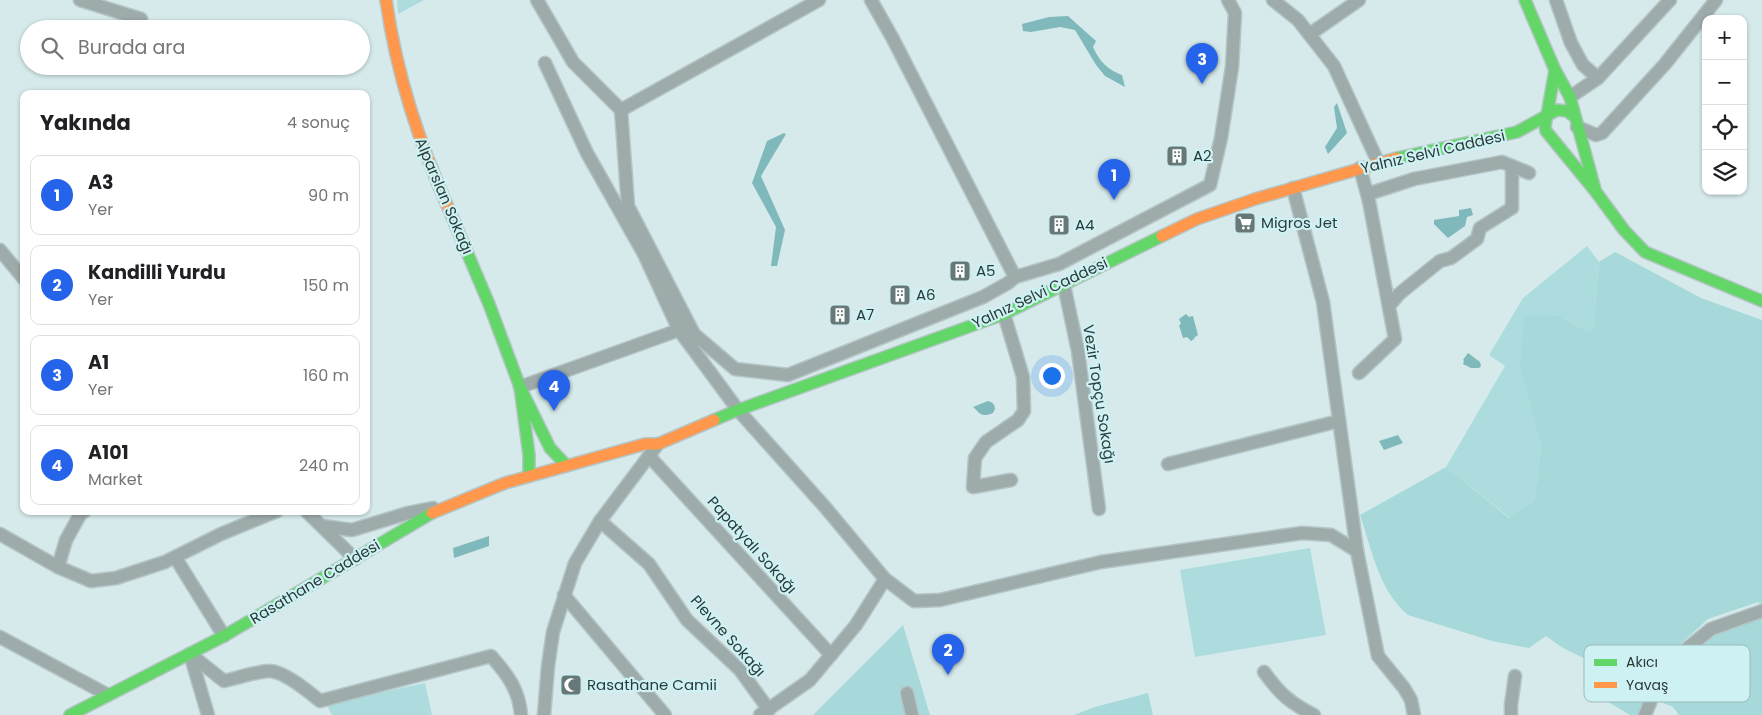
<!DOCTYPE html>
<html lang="tr">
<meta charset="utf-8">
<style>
body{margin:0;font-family:Poppins,sans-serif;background:#f2f2f2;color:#202124}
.controls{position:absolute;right:15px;top:15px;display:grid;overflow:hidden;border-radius:10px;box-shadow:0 1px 4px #0004}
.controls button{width:45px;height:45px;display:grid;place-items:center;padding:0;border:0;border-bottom:1px solid #e0e0e0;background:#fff;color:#202124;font:25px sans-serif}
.you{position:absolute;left:1051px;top:375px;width:18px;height:18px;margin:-12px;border:4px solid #fff;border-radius:50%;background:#1a73e8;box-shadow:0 0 0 8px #1a73e833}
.badge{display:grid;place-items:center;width:32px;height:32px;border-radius:50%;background:#2563eb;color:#fff;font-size:16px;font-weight:700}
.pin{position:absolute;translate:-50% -41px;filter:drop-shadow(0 1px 2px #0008)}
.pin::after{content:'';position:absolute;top:26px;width:18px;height:15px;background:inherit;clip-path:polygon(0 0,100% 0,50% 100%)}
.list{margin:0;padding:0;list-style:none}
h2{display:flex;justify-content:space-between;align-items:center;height:65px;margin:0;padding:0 20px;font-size:21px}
h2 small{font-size:16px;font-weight:400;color:#757577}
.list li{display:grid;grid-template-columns:32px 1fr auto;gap:15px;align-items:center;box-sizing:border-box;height:80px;margin:0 10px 10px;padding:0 10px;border:1px solid #e0e0e0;border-radius:10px}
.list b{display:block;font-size:19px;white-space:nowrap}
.list p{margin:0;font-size:16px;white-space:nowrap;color:#757577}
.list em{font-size:16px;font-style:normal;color:#757577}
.icon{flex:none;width:28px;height:28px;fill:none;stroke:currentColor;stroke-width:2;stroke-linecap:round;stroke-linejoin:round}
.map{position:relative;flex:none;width:1762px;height:715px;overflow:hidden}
.search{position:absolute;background:#fff;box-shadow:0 1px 4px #0004;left:20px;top:20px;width:350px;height:55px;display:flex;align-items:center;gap:12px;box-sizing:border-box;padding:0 18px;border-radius:28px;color:#757577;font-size:19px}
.panel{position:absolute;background:#fff;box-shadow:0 1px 4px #0004;left:20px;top:90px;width:350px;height:425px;border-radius:10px}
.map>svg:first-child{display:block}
</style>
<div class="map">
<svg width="1762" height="715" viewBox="0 0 1762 715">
<rect width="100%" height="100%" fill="#d6eaeb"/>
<g fill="#addcde">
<path d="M397,0h27l-26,14z"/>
<path d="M1587,246l12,16 -6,67 -4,3 -30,-16 -39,52 21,79 -7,54 -24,17 -64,-51 59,-101 -16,-11 34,-57z"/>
<path d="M1310,548l16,87 -131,22 -15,-87z"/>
<path d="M425,683l7,32h-100l-6,-11z"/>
</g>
<g fill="#a7d8da">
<path d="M1615,252l86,46 61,22v286l-4,-4 -50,17 -43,39 -27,57h-8l-20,-12 5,-15 -4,-26 -15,2 -33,-16 -17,-12 -17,12 -37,-7 -84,-26c-29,-24 -36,-65 -48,-100l86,-48 63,51 25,-17 7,-54 -21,-79 4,-51 35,-1 30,16 4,-3 6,-67z"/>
<path d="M1762,618v97h-83l-6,-8 -17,-7 15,-23 37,-39 16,-8z"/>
<path d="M903,625l27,90h-117z"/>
<path d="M1148,693l5,22h-79l21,-8z"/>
</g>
<g fill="#7fb9bb">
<path d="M1068,16l28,25 -3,6c6,14 15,23 29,28l3,12 -20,-11 -9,-11 -21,-35 -15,-3 -29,5 -8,-1 -1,-7 27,-7z"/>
<path d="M1337,103l10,30 -19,21 -3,-7 12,-19 -3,-21z"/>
<path d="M784,133l2,1 -25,42 24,54 -8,36h-6l5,-39 -24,-44 15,-42z"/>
<path d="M1471,208l2,7 -6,2 -2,9 -17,12 -14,-14v-4l25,-4v-6z"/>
<path d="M1186,314l3,3 4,-1 5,19 -3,2 -1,2 -3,2 -4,-4 -4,1 -4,-13 2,-1 -2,-5z"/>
<path d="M1468,353l12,9 1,4 -2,2h-8l-8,-4 1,-3 -1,-1z"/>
<path d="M988,401c4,1 7,3 7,8l-2,4c-12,5 -13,0 -20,-6z"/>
<path d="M1398,435l5,8 -19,7 -5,-9z"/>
<path d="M489,536v10l-35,12 -1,-10z"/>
</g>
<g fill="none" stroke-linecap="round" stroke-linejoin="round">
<g stroke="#b5c5c6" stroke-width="15">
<g id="street">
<path d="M80,0l61,19"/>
<path d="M537,0l36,62 48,48 7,96 66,128 41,35 53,6 195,-78 25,-14 7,-6 -122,-238 -22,-39"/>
<path d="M1273,0l25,20 36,46 44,96"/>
<path d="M1556,0l15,43 12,22 15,13"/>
<path d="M1310,34l49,-34"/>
<path d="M545,63l42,90 57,101 35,76 59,80 87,97 60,72 29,22 26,-1 161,-38 201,-29 29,2 26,16"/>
<path d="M1570,97l28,-19 72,-78"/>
<path d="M621,110l198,-110"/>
<path d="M1577,127l19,8 6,-2 63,-69 51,-64"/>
<path d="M1293,188l30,114 34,249 21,105 26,32 7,12 3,15"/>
<path d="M1368,194l46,-15 88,-17 27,11"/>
<path d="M0,250l24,29"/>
<path d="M1015,277l44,-13 151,-79 11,-47 11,-71 3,-54 -7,-13"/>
<path d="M1064,285l14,66 21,158"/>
<path d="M1389,306l10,-12 41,-33 11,-3 26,-19 3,-11 32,-20v-42"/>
<path d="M1004,314l19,63 1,34 -6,9 -32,22 -11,16 -2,29 38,-7"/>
<path d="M1359,373l36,-34 -26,-138 -9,-33"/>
<path d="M520,387l159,-57"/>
<path d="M649,456l182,199"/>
<path d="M1168,464l171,-43"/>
<path d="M306,511l49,48"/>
<path d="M600,521l49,43 38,56 53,50 29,40"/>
<path d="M322,526l30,4 56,-17 25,-5"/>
<path d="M0,534l58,33 33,14 25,-3 49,-16 56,-28 56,-23"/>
<path d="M175,557l49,79"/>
<path d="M58,567l8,-27 15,-27 4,-2"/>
<path d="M564,595l101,120"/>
<path d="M0,637l108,58"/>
<path d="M190,654l34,27c10,-2 38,-11 46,-10 15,1 38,20 50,30l171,-45c17,19 28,34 30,59"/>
<path d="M190,654l18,61"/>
<path d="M1264,672c16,22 26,31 50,43"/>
<path d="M907,693l5,22"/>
<path d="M544,715l4,-49 5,-34 22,-69 25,-42 58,-77"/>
<path d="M760,715l50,-35 46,-55 29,-46"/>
<path d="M1511,715v-10l4,-29"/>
<path d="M1645,715l11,-27 28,-37 27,-22 51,-18"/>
</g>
</g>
<g stroke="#b5c5c6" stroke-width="14">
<g id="fast">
<path d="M1525,0l30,70 15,27 25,92"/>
<path d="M1555,70l-10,56 1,5 50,61 28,38 21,22 117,49"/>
<path d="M1397,158l120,-26 40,-22 10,1 8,6"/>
<path d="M450,212l39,92 31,83"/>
<path d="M714,420l24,-10 266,-96 158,-78"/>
<path d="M529,476v-21l-9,-68 30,61 16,17"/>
<path d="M70,715l154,-79 208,-123"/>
</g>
</g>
<g stroke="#b5c5c6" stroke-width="14">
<g id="slow">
<path d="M386,0c11,77 33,142 64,212"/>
<path d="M1162,236l35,-17 58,-20 142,-41"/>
<path d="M432,513l73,-30 140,-39h13l56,-24"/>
</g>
</g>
<use href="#street" stroke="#9eabab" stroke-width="12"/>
<use href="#fast" stroke="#63d668" stroke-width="11"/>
<use href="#slow" stroke="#ff974d" stroke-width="11"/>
</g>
<defs>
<g id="building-square" transform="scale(1.125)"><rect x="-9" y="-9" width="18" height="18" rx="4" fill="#677878" stroke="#cef2f3"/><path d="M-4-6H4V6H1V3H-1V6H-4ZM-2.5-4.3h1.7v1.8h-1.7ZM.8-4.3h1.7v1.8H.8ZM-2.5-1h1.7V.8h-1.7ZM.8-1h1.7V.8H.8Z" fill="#fff"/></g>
<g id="supermarket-square" transform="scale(1.125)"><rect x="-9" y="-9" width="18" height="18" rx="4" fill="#677878" stroke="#cef2f3"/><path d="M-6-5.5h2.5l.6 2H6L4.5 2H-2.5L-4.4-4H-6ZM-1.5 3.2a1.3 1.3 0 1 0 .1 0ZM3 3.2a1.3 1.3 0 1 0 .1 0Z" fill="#fff"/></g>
<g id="mosque-square" transform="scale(1.125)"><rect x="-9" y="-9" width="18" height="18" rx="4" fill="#677878" stroke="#cef2f3"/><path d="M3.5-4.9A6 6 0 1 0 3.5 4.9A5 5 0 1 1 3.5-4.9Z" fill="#fff"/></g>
</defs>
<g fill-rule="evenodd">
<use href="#building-square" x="1177" y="156"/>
<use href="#supermarket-square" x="1245" y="223"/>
<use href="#building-square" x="1059" y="225"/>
<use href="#building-square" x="960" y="271"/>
<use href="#building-square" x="900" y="295"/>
<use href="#building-square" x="840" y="315"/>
<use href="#mosque-square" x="571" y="685"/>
</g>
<g text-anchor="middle" stroke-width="4.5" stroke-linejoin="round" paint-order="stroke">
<g font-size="15" fill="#2b3a3a" stroke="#cef2f3">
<text transform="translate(1433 152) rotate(-13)" y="5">Yalnız Selvi Caddesi</text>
<text transform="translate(444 196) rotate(67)" y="5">Alparslan Sokağı</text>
<text transform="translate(1040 293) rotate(-25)" y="5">Yalnız Selvi Caddesi</text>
<text transform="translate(1099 394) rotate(81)" y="5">Vezir Topçu Sokağı</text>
<text transform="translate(752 545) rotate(48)" y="5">Papatyalı Sokağı</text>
<text transform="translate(315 582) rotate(-31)" y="5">Rasathane Caddesi</text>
<text transform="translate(728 636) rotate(48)" y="5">Plevne Sokağı</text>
</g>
<g font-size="15" fill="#2b3a3a" stroke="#cef2f3" text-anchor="start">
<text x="1193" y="161">A2</text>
<text x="1261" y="228">Migros Jet</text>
<text x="1075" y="230">A4</text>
<text x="976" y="276">A5</text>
<text x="916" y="300">A6</text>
<text x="856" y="320">A7</text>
<text x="587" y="690">Rasathane Camii</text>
</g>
</g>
<rect x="1584" y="645" width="166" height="57" rx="8" fill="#cef2f3" stroke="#9dbbbc" stroke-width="1"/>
<rect x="1594" y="659" width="23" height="7" fill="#63d668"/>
<rect x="1594" y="682" width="23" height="6" fill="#ff974d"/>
<g font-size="14" fill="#2b3a3a">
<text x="1626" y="667">Akıcı</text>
<text x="1626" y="690">Yavaş</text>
</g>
</svg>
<div class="controls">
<button>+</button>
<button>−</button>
<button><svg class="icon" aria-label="locate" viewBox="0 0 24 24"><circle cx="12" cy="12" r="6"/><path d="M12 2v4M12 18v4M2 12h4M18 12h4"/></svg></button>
<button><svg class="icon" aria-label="layers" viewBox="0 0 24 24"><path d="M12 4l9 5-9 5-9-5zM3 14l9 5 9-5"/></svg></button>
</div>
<div class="you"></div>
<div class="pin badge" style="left:1114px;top:200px">1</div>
<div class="pin badge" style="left:948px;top:675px">2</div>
<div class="pin badge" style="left:1202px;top:84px">3</div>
<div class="pin badge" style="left:554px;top:411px">4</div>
<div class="search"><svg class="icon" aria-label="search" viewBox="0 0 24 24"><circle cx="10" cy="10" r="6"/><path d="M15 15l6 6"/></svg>Burada ara</div>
<section class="panel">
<h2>Yakında<small>4 sonuç</small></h2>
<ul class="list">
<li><span class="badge">1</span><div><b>A3</b><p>Yer</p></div><em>90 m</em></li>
<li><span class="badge">2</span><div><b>Kandilli Yurdu</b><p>Yer</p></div><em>150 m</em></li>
<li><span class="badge">3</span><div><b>A1</b><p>Yer</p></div><em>160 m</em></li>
<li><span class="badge">4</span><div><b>A101</b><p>Market</p></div><em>240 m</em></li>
</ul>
</section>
</div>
